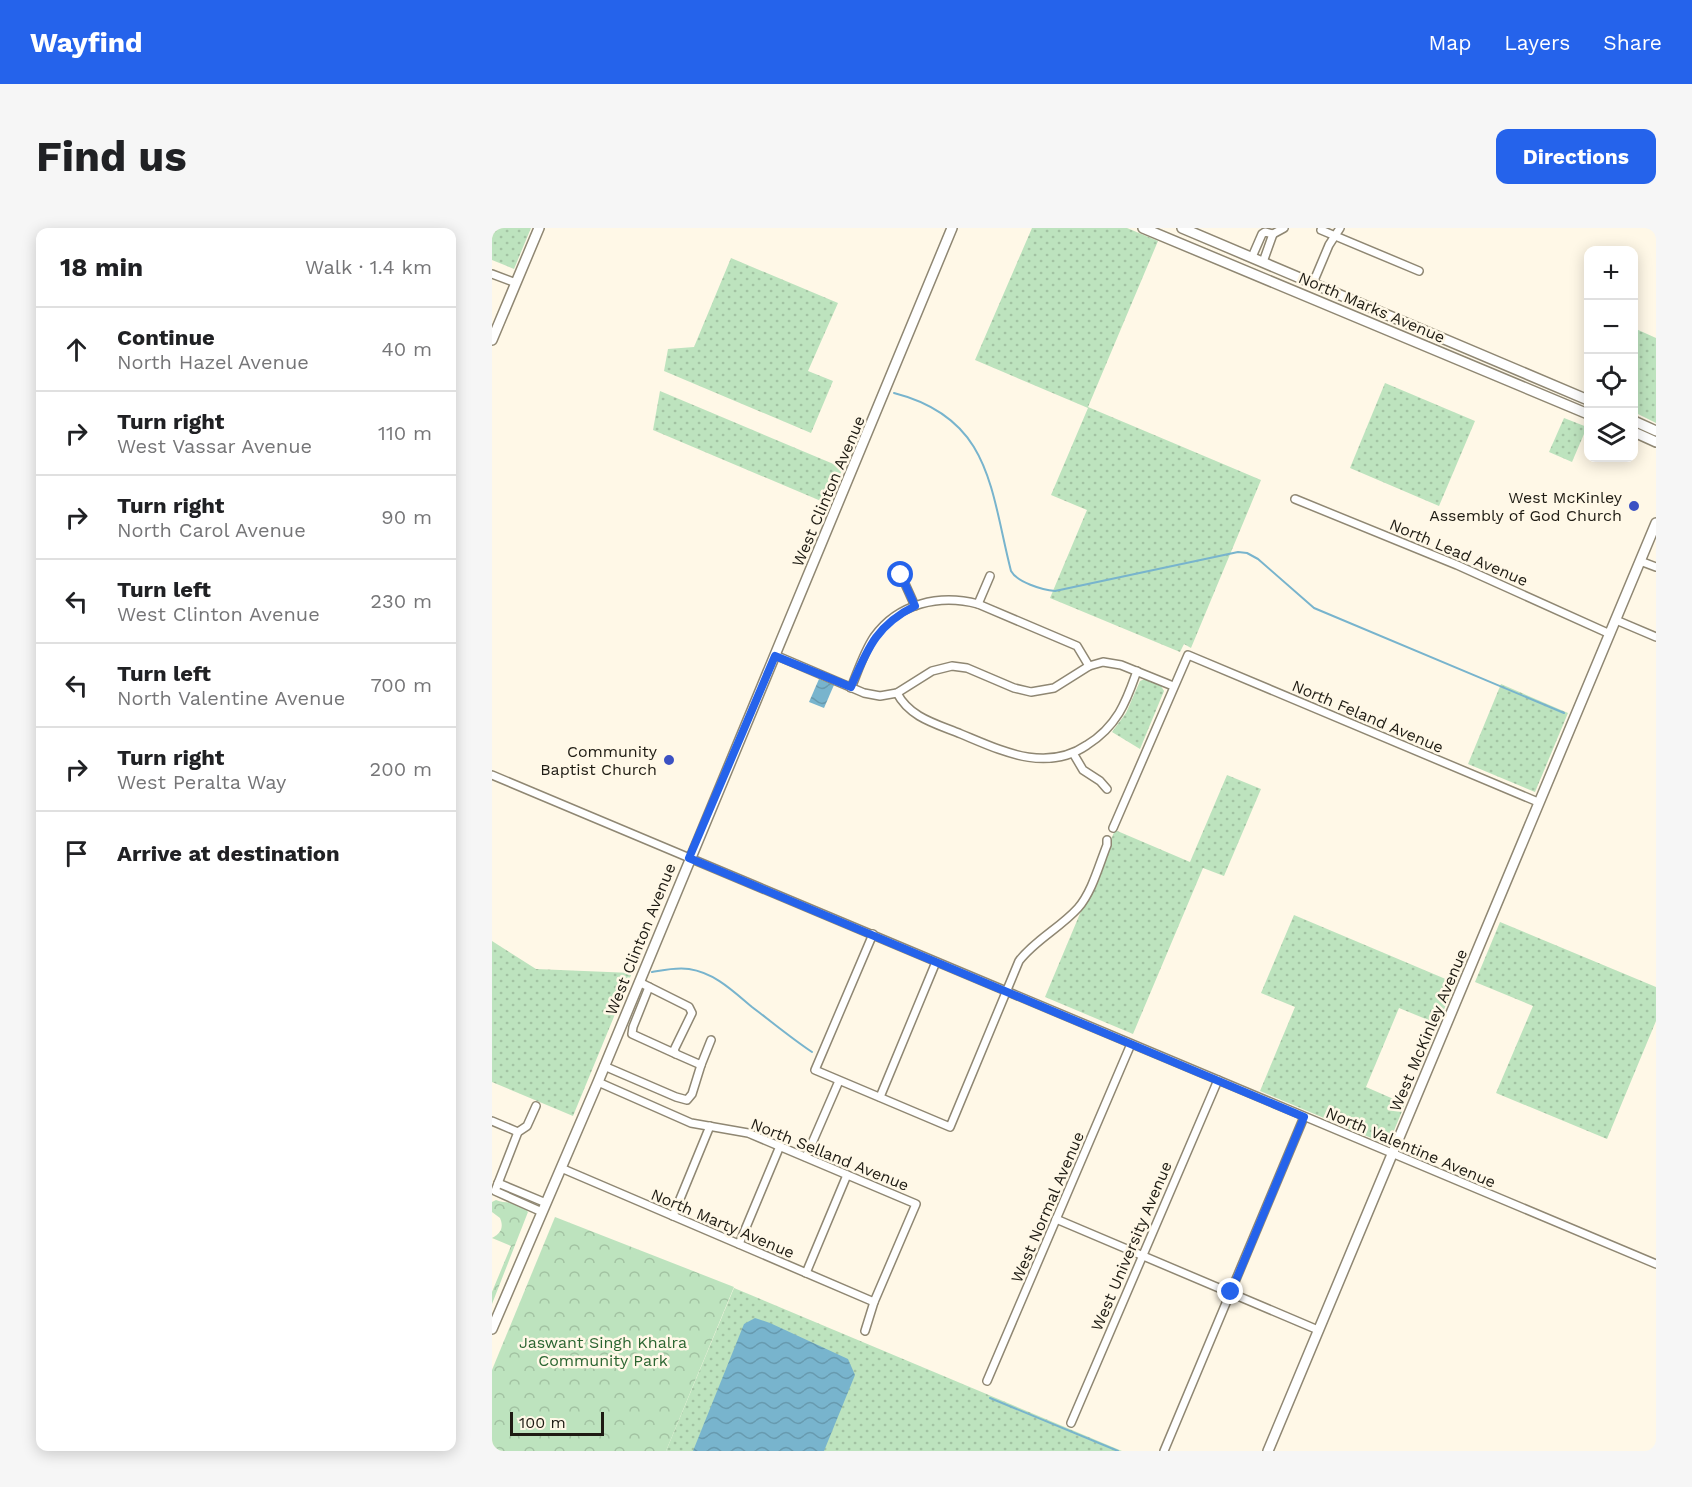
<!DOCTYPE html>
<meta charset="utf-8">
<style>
body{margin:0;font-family:"Work Sans",sans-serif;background:#f6f6f6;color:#202124}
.controls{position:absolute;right:18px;top:18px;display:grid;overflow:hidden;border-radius:12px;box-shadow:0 3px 15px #0003}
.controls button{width:54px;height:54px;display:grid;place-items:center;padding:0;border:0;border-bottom:2px solid #e0e0e0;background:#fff;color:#202124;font:30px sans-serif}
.scale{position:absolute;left:18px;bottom:15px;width:94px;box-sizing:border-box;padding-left:6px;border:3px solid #1e1b13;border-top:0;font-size:16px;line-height:21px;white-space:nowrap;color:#1e1b13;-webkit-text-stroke:4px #fff8e7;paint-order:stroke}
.stop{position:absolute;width:18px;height:18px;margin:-14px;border:4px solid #2563eb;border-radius:50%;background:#fff}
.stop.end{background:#2563eb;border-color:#fff;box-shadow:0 2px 6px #0008}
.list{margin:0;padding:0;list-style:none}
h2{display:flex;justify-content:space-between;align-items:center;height:78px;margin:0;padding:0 24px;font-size:26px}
h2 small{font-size:20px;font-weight:400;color:#757577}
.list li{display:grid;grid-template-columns:39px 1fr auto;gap:18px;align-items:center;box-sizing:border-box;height:84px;padding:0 24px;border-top:2px solid #e0e0e0}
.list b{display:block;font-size:22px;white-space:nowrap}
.list p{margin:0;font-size:20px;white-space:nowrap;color:#757577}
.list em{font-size:20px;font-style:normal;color:#757577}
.icon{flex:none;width:33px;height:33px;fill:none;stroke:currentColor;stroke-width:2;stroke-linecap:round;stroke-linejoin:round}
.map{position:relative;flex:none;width:1164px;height:1223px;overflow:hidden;border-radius:12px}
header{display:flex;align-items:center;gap:36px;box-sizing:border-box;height:84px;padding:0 30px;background:#2563eb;color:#fff}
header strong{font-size:28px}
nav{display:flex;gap:33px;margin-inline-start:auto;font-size:21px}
.intro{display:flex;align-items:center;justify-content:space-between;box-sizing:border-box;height:144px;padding:0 36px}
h1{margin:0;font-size:42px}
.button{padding:15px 27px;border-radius:12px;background:#2563eb;color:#fff;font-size:21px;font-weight:700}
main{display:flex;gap:36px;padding:0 36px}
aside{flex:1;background:#fff;border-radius:12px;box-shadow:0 3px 15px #0003}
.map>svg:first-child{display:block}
</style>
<header>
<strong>Wayfind</strong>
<nav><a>Map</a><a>Layers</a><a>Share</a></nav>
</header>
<div class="intro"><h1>Find us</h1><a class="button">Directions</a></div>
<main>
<aside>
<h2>18 min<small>Walk · 1.4 km</small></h2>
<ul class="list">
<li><svg class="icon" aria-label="ahead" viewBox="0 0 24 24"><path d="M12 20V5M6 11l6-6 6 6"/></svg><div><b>Continue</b><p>North Hazel Avenue</p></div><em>40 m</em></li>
<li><svg class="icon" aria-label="right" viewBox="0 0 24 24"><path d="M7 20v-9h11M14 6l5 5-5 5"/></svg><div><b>Turn right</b><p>West Vassar Avenue</p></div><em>110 m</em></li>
<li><svg class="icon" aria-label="right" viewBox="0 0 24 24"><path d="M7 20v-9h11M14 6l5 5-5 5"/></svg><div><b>Turn right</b><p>North Carol Avenue</p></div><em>90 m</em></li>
<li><svg class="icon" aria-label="left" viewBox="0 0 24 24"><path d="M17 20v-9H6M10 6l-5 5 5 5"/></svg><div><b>Turn left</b><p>West Clinton Avenue</p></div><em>230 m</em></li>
<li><svg class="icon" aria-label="left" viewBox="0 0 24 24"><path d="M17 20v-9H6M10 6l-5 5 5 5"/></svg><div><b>Turn left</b><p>North Valentine Avenue</p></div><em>700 m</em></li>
<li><svg class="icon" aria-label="right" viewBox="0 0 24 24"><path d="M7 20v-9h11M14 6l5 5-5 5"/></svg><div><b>Turn right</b><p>West Peralta Way</p></div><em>200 m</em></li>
<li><svg class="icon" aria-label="arrive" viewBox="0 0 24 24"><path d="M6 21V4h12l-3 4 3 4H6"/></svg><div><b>Arrive at destination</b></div></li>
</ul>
</aside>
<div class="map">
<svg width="1164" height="1223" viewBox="0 0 1164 1223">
<defs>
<pattern id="grass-dots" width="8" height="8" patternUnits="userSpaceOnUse" patternTransform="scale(1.5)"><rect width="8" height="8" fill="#bde3be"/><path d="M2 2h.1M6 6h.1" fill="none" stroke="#a2c2a2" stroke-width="1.8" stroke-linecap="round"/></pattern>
<pattern id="park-crowns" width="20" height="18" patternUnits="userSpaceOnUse" patternTransform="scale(1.5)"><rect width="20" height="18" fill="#bde3be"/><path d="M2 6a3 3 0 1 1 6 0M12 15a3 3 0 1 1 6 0" fill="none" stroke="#a2c2a2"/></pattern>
<pattern id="water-waves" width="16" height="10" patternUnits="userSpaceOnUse" patternTransform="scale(1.5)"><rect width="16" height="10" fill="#78b4cd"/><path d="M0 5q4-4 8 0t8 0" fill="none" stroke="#679aaf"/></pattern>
</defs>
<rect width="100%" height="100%" fill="#fff8e7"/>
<g fill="url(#grass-dots)">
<path d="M0,0h39l-17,41 -22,-9z"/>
<path d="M540,0h95l31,13 -70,166 173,73 -70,168 -7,-4 -4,8 -130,-54 37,-88 -36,-15 37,-87 -113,-48z"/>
<path d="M239,30l107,45 -30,68 25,10 -22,52 -147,-62 4,-22 26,-2z"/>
<path d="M1144,101l20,9v85l-22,-11v-78z"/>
<path d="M893,155l90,38 -36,85 -89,-38z"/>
<path d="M168,163l183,77 -15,36 -175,-74z"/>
<path d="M1072,190l23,9 -15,35 -23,-10z"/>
<path d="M653,451l16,7 3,5 -24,58 -28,-17 14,-19 14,-32z"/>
<path d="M1009,456l67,29 -33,79 -67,-28z"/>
<path d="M735,547l34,14 -37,87 -21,-8 -70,166 -88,-37 70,-167 75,32z"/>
<path d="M802,687l161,68 -17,41 -39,-16 -33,79 39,17 -17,41 -128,-54 35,-84 -34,-14z"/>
<path d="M1008,694l156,65v34l-49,118 -111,-46 37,-87 -58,-24z"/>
<path d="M0,713l44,28 96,4 -59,143 -81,-34z"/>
<path d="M242,1060l388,163h-456z"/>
</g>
<g fill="url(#park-crowns)">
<path d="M4,972c12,5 24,-1 32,12l-36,92v-12l19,-46 -19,-8c9,-4 12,-11 8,-20l-8,-6v-10z"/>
<path d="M63,989l179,70 -68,164h-174v-81z"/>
</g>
<g fill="url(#water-waves)">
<path d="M327,451l15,6 -10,23 -15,-6z"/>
<path d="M263,1090l15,5 78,36 7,16 -31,76h-131l51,-127z"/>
</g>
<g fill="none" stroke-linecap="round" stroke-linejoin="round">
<g stroke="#78b4cd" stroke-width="2">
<path d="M402,165c97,25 96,95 117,178 6,11 31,19 44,20l183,-39 9,1 11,6 56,49 250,105"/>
<path d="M160,744c12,-2 24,-5 37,-3 26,4 44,22 63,38 20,15 39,31 60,45"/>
<path d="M498,1170l128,53"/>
</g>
<g stroke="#8f8773" stroke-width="10">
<g id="street">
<path d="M829,2l98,41"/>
<path d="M781,6l11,-6"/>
<path d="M760,29l10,-23 3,-2 8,2 -10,28"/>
<path d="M0,46l24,9"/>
<path d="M821,55l16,-38 11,-17"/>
<path d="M803,271l162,66 153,69"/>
<path d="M1148,333l16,6"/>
<path d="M409,347l14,31"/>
<path d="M486,376l12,-28"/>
<path d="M1124,392l40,17"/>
<path d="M283,427l89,38 16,3 17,-3 35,-22 20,-5 15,2 47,20 17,4 23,-4 35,-22 14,-4 18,3 52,21"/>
<path d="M359,460c7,-17 13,-36 23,-51 24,-34 66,-43 104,-33l99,42 12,20"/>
<path d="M405,465c13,25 40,31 64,41 41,17 85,39 126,11 13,-8 24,-19 32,-32 8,-13 13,-28 18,-42"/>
<path d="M581,525l10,17 17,11 7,8"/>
<path d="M0,547l1164,489"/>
<path d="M621,600l75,-173 350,147"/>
<path d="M381,706l-58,136 135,57 69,-166c16,-21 41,-33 59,-53 14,-16 21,-43 29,-63v-5"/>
<path d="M147,754l50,25 3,6 -18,37 2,4 25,11 10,-25"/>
<path d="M157,759l-16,40 -1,7 44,20"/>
<path d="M112,838l72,31 11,3 5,-6 9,-29"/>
<path d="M106,854l93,41 57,10 168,71 -42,98 -9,29"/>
<path d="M388,869l56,-135"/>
<path d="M44,878l-9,20 -9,6 -23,59 47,21"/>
<path d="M0,893l26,11"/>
<path d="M314,929l33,-76"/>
<path d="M69,940l313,134"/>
<path d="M6,955l48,20"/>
<path d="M181,988l37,-90"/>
<path d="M564,991l262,111"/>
<path d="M247,1016l41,-98"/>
<path d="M314,1045l41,-98"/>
<path d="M495,1153l144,-337"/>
<path d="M579,1195l147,-343"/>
<path d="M672,1223l140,-334"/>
</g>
</g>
<g stroke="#8f8773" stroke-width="12">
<g id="secondary">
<path d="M651,0l445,186"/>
<path d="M690,0l406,172"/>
<path d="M0,112l47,-112"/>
<path d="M1142,193l22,10"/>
<path d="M1142,204l22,10"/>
<path d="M0,1101l106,-247 354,-854"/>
<path d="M776,1223l388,-928"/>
</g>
</g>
<use href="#street" stroke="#fff" stroke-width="7"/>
<use href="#secondary" stroke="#fff" stroke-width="9"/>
</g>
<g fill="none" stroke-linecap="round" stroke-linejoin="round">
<path stroke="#2563eb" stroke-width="8" d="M409,347l14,31c-39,19 -48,44 -64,81l-76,-31 -86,202 615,259 -73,175"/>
</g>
<g fill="#3b51c3" stroke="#fff8e7" stroke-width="2">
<circle cx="1142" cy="278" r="6"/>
<circle cx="177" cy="532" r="6"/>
</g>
<g text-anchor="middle" stroke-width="5" stroke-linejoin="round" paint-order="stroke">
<g font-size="16" fill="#1e1b13" stroke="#fff8e7">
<text transform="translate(880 79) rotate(23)" y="6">North Marks Avenue</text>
<text transform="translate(336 263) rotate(-67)" y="6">West Clinton Avenue</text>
<text transform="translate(967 324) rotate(23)" y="6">North Lead Avenue</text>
<text transform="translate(876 488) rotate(23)" y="6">North Feland Avenue</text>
<text transform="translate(148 711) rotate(-68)" y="6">West Clinton Avenue</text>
<text transform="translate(936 802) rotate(-67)" y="6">West McKinley Avenue</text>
<text transform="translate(919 919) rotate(23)" y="6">North Valentine Avenue</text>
<text transform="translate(338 926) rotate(22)" y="6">North Selland Avenue</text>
<text transform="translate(555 979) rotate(-67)" y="6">West Normal Avenue</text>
<text transform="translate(231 995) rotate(23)" y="6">North Marty Avenue</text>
<text transform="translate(639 1018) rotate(-67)" y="6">West University Avenue</text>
</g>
<g font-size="16" fill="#1e1b13" stroke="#fff8e7" text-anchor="end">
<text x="1130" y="275">West McKinley<tspan x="1130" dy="18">Assembly of God Church</tspan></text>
<text x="165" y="529">Community<tspan x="165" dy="18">Baptist Church</tspan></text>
</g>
<g font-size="16" fill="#2b6531" stroke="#fff8e7">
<text x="111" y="1120">Jaswant Singh Khalra<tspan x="111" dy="18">Community Park</tspan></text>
</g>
</g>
</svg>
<div class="controls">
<button>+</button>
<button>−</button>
<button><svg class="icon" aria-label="locate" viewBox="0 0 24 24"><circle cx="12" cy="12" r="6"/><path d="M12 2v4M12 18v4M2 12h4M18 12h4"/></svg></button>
<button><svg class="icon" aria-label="layers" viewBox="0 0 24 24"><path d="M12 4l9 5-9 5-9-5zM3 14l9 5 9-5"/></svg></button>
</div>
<div class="scale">100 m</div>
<div class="stop" style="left:409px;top:347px"></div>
<div class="stop end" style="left:739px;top:1064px"></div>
</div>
</main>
